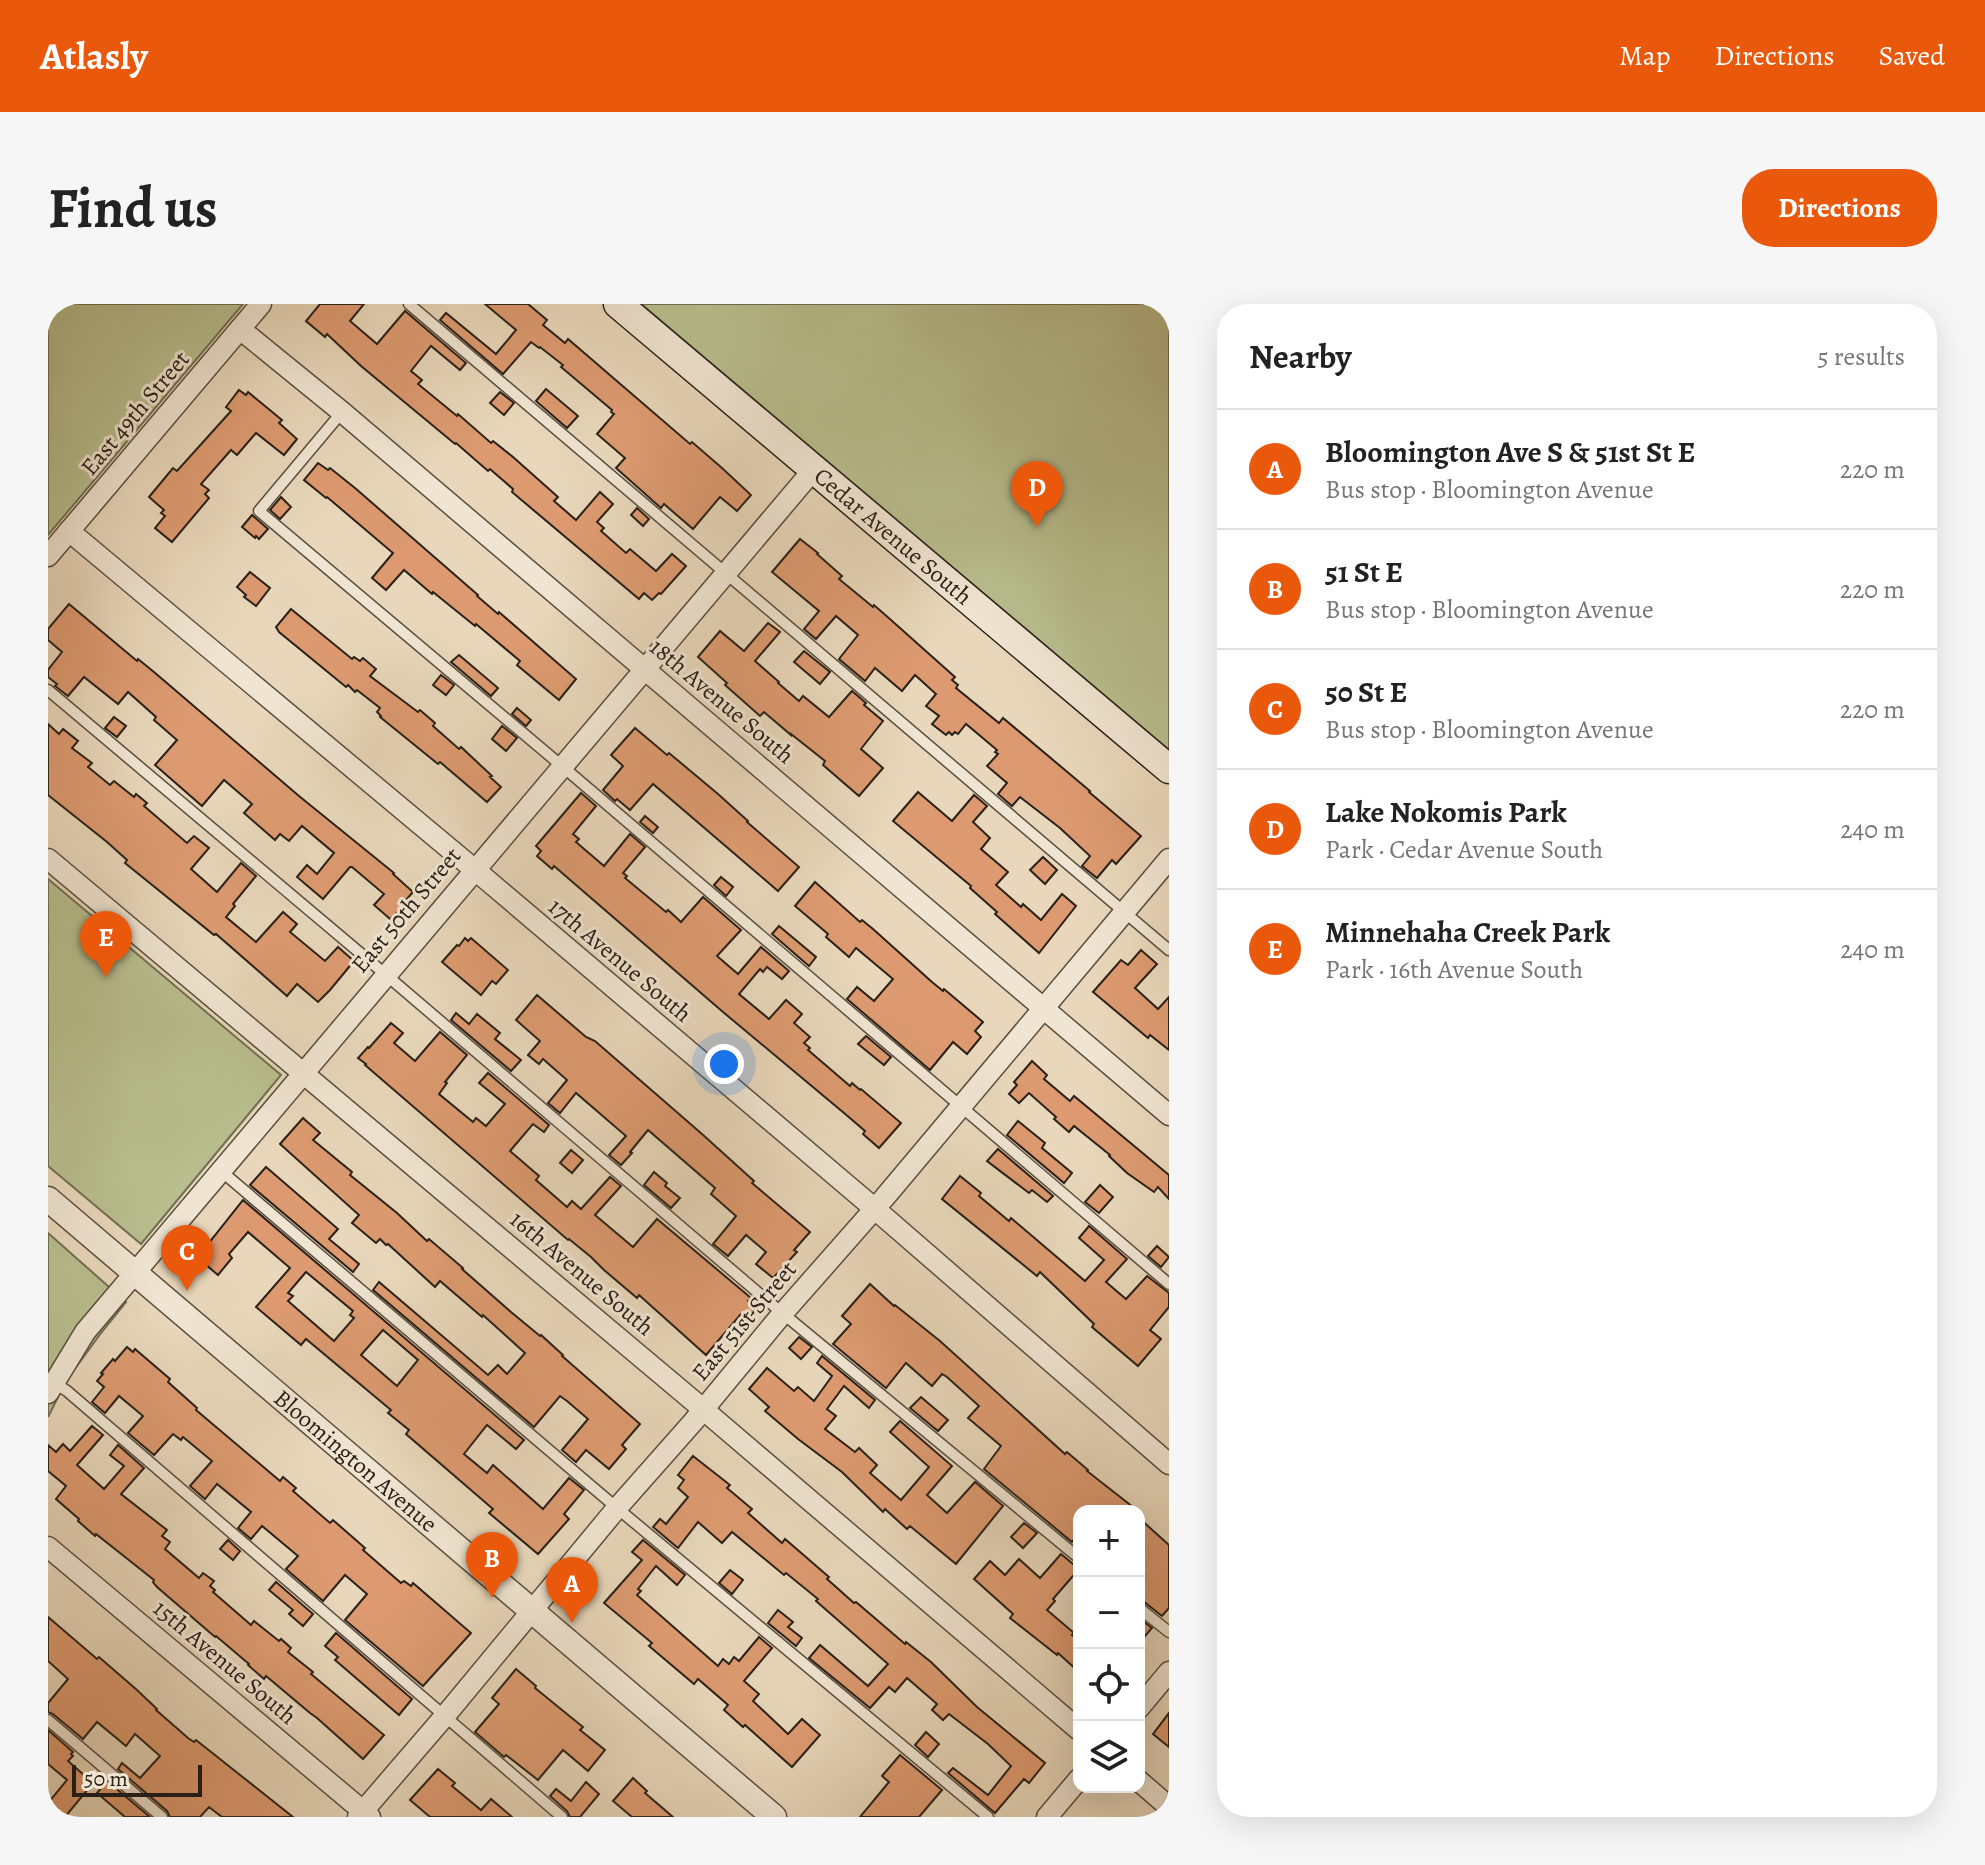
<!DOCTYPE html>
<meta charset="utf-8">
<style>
body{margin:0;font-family:Alegreya,serif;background:#f6f6f6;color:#222}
.controls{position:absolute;right:24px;bottom:24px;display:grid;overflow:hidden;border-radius:16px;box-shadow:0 8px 32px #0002}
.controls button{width:72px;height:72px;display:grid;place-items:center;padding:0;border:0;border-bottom:2px solid #e0e0e0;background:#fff;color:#222;font:40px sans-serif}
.scale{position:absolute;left:24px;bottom:20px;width:130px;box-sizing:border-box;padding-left:8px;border:4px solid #2a2017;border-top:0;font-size:22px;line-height:28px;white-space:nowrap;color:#2a2017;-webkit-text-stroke:6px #f0e5d2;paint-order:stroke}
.you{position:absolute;left:676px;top:760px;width:28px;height:28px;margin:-20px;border:6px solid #fff;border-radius:50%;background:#1a73e8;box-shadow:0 0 0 12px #1a73e833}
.badge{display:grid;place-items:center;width:52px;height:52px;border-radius:50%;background:#ea580c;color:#fff;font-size:26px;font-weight:700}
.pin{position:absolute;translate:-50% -66px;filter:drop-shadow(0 2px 4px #0008)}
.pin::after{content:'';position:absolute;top:42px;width:28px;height:24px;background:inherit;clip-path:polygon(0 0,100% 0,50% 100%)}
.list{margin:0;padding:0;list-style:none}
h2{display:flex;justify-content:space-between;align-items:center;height:104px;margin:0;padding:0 32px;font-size:34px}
h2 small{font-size:26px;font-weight:400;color:#767676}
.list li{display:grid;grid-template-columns:52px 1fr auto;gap:24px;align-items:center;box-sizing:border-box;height:120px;padding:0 32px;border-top:2px solid #e0e0e0}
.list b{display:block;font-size:30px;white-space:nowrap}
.list p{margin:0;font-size:26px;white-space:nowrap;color:#767676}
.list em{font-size:26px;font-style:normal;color:#767676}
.icon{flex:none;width:44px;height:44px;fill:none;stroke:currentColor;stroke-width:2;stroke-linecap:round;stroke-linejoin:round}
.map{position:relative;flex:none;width:1121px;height:1513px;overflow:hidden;border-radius:32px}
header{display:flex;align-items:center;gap:48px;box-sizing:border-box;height:112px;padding:0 40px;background:#ea580c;color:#fff}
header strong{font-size:38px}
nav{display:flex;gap:44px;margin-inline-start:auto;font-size:28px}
.intro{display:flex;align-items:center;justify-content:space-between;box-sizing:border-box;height:192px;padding:0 48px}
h1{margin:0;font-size:56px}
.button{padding:20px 36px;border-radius:32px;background:#ea580c;color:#fff;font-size:28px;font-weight:700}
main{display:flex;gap:48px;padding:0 48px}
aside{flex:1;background:#fff;border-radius:32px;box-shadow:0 8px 32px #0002}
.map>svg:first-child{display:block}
</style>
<header>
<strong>Atlasly</strong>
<nav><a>Map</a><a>Directions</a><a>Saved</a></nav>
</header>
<div class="intro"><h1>Find us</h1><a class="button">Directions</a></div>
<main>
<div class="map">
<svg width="1121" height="1513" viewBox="0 0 1121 1513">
<rect width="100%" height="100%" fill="#e8d7ba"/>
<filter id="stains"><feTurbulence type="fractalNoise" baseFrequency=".0025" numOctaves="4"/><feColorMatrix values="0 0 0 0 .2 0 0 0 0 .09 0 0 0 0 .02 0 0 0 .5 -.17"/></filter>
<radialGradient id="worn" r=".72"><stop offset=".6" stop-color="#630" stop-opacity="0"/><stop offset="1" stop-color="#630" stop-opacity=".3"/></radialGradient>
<g fill="#b8be8e" stroke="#716f52" stroke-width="2">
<path d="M0,0h195l-195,231z"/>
<path d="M593,0h528v446z"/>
<path d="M0,575l233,196 -140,169 -93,-78z"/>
<path d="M0,929l78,69 -25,31 -35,48 -18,36z"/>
</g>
<g fill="#dd9a70" stroke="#2a2017" stroke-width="2" fill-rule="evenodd">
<path d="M272,0h44l-14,17 27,23 28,-33 61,52 -6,7 -29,-24 -20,25 11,9 -4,4 39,32 1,-2 33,29 2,-2 20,16 45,40 -4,4 22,19 24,-28 13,12 -16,18 7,6 -3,3 25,22 4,-4 26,22 16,-17 14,12 -25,28 -2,-1 -7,7 -8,-7 -5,6 -127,-107 1,-3 -23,-20 -2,2 -32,-28 -1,1 -94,-78 -34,-32 -2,3 -19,-16z"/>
<path d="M437,0h43l19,16 -4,5 22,18 3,-4 122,105 2,-2 30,26 29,27 -14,16 -17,-14 -27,32 -29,-25 -3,4 -45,-40 9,-10 -28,-24 17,-20 -3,-2 1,-2 -51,-43 2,-2 -23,-18 -1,1 -8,-6 -28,32 -63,-54 6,-7 50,41 20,-24z"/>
<path d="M498,85l32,27 -11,12 -31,-27z"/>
<path d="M191,86l7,5 2,-3 34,28 -3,3 18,16 -13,16 -28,-22 -19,22 -6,-5 -30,34 8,6 -4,4 4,4 -37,44 -17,-14 10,-12 -4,-3 3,-3 -15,-13 24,-29 4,3 54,-60 -5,-4z"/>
<path d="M452,88l14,11 -10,12 -14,-12z"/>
<path d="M270,159l10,7 2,-2 25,20 123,107 -1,1 21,18 1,-2 77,67 -17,21 -42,-35 3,-4 -44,-37 -1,2 -42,-34 -1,2 -28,-24 -18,20 -14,-12 21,-25 -66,-56 -1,1 -22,-18z"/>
<path d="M233,193l10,10 -11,12 -10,-9z"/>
<path d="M589,204l12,11 -6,7 -12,-11z"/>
<path d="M204,211l16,14 -9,10 -3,-3 -1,2 -13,-11z"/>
<path d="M752,235l18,14 -1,1 25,22 -3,3 34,28 1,-2 17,15 64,57 -3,3 6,5 -2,3 43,35 4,-5 87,73 -1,1 52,44 -25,28 -4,-4 -15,18 -15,-12 8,-10 -30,-28 -40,-31 -8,9 -14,-12 9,-11 -20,-17 11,-12 -3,-2 2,-2 -31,-26 -8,10 -3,-2 -3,3 -3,-3 -3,3 -14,-11 7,-8 -13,-10 10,-12 -21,-19 -13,16 -27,-23 -10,13 -26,-22 19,-24 -22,-19 -20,23 -12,-10 15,-18 -47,-39z"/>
<path d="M202,268l20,16 -14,18 -12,-9 2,-2 -9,-8z"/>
<path d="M21,300l68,57 1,-2 16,13 145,124 95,77 -1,1 20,18 -7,8 2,2 -10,12 -2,-1 -6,6 -16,-14 10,-11 -32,-27h-2l-27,32 -26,-22 10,-12 10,9 17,-21 -32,-27 -13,15 -9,-7 -5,6 -31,-27 8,-9 -28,-24 -22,26 -47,-41 22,-25 -23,-20 2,-3 -28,-25 -10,12 -34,-27 -16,19 -13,-10 2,-2 -9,-7v-7l14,-18 -14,-12v-11z"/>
<path d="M243,305l61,50 2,-2 6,4 3,-3 13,11 -6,7 48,36 2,-2 15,13 -2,3 26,23 2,-2 31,29 -2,1 11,10 -14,15 -47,-40 -2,2 -58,-47 1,-1 -4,-4 3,-4 -23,-18 -2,2 -7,-7 -2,2 -67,-55 -3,-5z"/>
<path d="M720,319l12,9 -25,29 24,21 -1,1 21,18 4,-5 26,21 23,-26 14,12 -2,2 19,16 -22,28 22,19 -24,28 -36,-31 2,-4 -34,-27v1l-27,-23 -4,4 -35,-31 2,-2 -29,-26 22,-26 24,20z"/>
<path d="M756,347l26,21 -10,12 -26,-22z"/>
<path d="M411,351l39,33 -7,8 -40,-34z"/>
<path d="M393,371l13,10 -8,10 -13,-10z"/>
<path d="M469,404l14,12 -5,6 -14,-12z"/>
<path d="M66,413l12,9 -9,11 -12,-9z"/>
<path d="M0,420l11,10 4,-5 15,12 -6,7 20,15 -4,4 22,18 4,-4 20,16 2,-3 11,9 -3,3 43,37 7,-7 15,12 -18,21 26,23 24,-29 15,13 -23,28 2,2 -9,11 30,25 27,-30 14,12 -7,8 35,29 13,-14 16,14 -24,29 -12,12 -21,-18 -10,12 -71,-62 -2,1 -89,-72 2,-3 -20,-18 -59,-47z"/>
<path d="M454,422l15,12 -11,13 -14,-12z"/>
<path d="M587,424l32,27 2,-2 49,41 30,27 -1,1 52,45 -21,24 -125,-107 -23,26 -13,-11 -2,2 -12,-11 20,-24 -12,-11z"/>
<path d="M870,488l34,29 22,-26 13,11 -14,16 17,16 -9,11 27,23 -12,13 25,22 2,-3 18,16 21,-26 14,12 -37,47 -44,-39 2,-2 -27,-24 1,-2 -78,-65z"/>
<path d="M533,489l15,13 -23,28 6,5 -3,3 28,24 26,-32 15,13 -22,26 4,3 -2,2 41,34 2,-2 13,12 22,-25 38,33 -24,26 21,18 23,-27 28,24 -7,8 -15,-12 -4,5 -3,-3 -21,25 30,25 17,-19 16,14 -8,9 16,14 -6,6 6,5 -2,2 42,36 2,-3 8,7 1,-1 40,34 -22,25 -16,-14 2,-3 -21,-18 -121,-101 -169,-146 -2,3 -15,-13 4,-5 -5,-5z"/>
<path d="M597,512l13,11 -5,6 -13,-11z"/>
<path d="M995,553l14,13 -12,14 -15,-14z"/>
<path d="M673,573l12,10 -7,9 -12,-11z"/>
<path d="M767,578l45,40 2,-2 11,9 59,53 11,9 1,-2 39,33 -8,9 6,6 -14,17 -14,-12 -23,28 -83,-71 10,-12 17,14 19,-22 -37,-31 -7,9 -23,-20 2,-3 -33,-28z"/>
<path d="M731,622l37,31 -7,9 -37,-32z"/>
<path d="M417,634l3,3 3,-3 37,32 -12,14 -4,-3 -11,14 -39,-33 15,-17 2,1z"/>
<path d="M1093,646l16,14 -22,24 23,21 11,-12v53l-19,-15 -2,3 -55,-46 28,-32 7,5z"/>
<path d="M489,691l49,42 9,4 107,93 52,47 -2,2 58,49 -16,18 3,2 -24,26 -17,-14 10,-12 -20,-17 -18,21 -15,-12 23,-28 -25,-22 4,-6 -67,-58 -18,22 2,1 -11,12 -12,-10 17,-19 -50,-43 -16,20 -12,-10 19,-23 -24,-21 -4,5 -11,-9 12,-14 -24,-21z"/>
<path d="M408,709l13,11 8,-10 23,19 -5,6 26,21 -10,11 -60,-51z"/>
<path d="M343,719l12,10 -9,10 21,18 25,-29 27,23 -22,27 2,1 -8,11 34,28 3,-4 10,8 19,-22 -26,-21 9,-10 61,52 -5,7 -11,-8 -23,27 29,25 -3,4 31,27 5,-6 9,8 29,-32 11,9 -26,29 38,32 24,-28 94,79 -3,3 9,7 -10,12 -6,-6 -35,41 -67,-60 -2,3 -33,-28 -13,-13 -22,-18 -1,1 -203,-175 1,-1 -8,-6 10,-11 1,1z"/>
<path d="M818,732l25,21 -7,8 -26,-21z"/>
<path d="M984,757l15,14 -3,4 26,22 4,-5 95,79v24l-11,-12 -4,5 -27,-19 -18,-17 1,-1 -36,-29 -5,6 -15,-13 2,-2 -27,-24 -10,10 -10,-9 8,-9 -3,-3z"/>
<path d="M255,814l17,15 -7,7 39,32 -2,3 47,38 30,28 2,-2 34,29 -1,1 49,43 29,24 1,-1 22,20 -1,1 78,68 -18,21 4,4 -17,20 -23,-19 -10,12 -14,-12 26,-31 -21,-18 -7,-5 -26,31 -161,-137 6,-8 109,93 10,-10 9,9 18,-21 -42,-38 -1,2 -42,-36 -5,6 -47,-43 -2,1 -6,-6 -4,4 -24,-20 7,-8 -79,-71z"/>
<path d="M970,817l27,22 -3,5 30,25 -8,10 -57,-48z"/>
<path d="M950,845l55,47 -6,6 -15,-12 -3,3 -42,-32z"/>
<path d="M523,846l12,10 -11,13 -12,-10z"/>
<path d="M218,863l72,62 -9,10 30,25 -6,8 -103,-87z"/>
<path d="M606,868l13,11 -2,3 15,12 -9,10 -27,-23z"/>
<path d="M912,872l21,17 -2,3 30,25 2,-3 74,63 19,-21 -25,-22 10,-12 38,33 -21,23 20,17 21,-23 22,17v14l-19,23 11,9 -23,27 -46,-39 2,-3 -54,-52 -3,4 -95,-77z"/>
<path d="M1052,881l13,12 -14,16 -14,-11z"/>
<path d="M195,896l281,240 -8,9 -29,-24 -23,29 23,19 6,-8 50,44 26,-31 15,12 -20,24 5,5 -31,35 -49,-41 4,-4 -87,-75 3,-4 -21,-17 3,-3 -85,-71 -5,6 -45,-38 34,-39 -42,-36 -19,22 3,4 -14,17 -26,-22 11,-13 5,4zM258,968l47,39 -3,4 4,3 -20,23 -46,-40 5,-5 -5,-3zM335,1026l35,30 -21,26 -36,-31z"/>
<path d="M1109,942l12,11 -8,10 -13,-11z"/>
<path d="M822,980l24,22 1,-1 45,36 125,113 2,-2 21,18 -1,1 51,40h-59v22l-7,9 -88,-73 17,-23 -33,-28 11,-12 -32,-29 -5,-3 -10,12 -26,-23 -20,25 -53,-44 18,-20 -9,-8z"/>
<path d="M751,1033l13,10 -11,12 -12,-11z"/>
<path d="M79,1043l6,5 2,-3 35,30 -2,3 29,26 -1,2 84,71 3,-4 13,11 -3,3 37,32 3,-3 32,28 -2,2 38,33 3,-2 7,5 2,-3 58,50 -48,53 -78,-66 22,-26 -22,-19 -22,26 -37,-32 12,-13 -36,-30 -11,13 -13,-11 13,-16 -34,-28 -12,15 -15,-13 22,-25 -29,-24 -2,3 -8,-6 -19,21 -26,-22 15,-17 -24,-20 -14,17 -13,-11 12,-15 -7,-6 6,-7 -2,-1 12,-14 2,2z"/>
<path d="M774,1052l53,44 -6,8 -25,-22 -17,23 9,7 -11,13 30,23 4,-4 18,17 -7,8 31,27 28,-33 -39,-35 10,-11 52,45 -25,29 20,18 28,-31 28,24 -47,58 -46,-38 -3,3 -22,-20 -2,3 -41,-40 -44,-33 -33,-28 4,-4 -20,-18 18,-21 27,23 4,-4 16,14 18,-25 -15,-13z"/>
<path d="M873,1093l27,23 -10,11 -28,-23z"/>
<path d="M44,1122l11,9 -26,30 27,24 20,-23 -14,-11 8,-10 26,23 -23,26 46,36 -5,6 8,6 -5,7 34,29 4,-5 11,8 -4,5 5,4 -2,2 38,33 3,-4 25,20 2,-2 10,9 -3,4 25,20 -2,2 73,61 -21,24 -46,-41 -7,-5 -44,-37 -2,3 -16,-14 1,-1 -33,-28 -1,1 -58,-50 -4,-5 1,-2 -58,-46 -1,2 -17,-15 1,-2 -23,-20 10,-13 -18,-15v-26l8,7 7,-8 7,7z"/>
<path d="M645,1152l37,29 -3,3 25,21 -4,4 34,30 3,-4 44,38 -2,2 27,24 2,-1 49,42 1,-2 25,20 46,45 68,56 -16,20 -5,-4 -29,34 -47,-40 5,-5 35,27 23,-29 -23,-22 -39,-30 -6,6 -11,-10 5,-6 -30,-26 -12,14 -6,-5 -19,21 -61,-50 11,-13 48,41 20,-22 -72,-63 2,-2 -32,-26 -2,2 -52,-43 -10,11 -24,-21 -20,26 -25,-21 7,-8 6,5 22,-27 -10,-9 6,-8 -6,-5z"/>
<path d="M1091,1214l30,27v63l-7,8 -18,-14 -5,-2z"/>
<path d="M976,1219l13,10 -14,15 -12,-11z"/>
<path d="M180,1236l12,11 -7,9 -13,-11z"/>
<path d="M595,1236l42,35 -8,10 -21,-19 -18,23 3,2 -4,4 81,71 5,-7 6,5 5,-7 5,4 20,-24 13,11 -28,33 15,13 -6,7 35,33 14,-15 18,16 -28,32 -47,-42 -2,2 -19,-17 4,-5 -30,-26 -4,5 -45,-38 3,-3 -48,-40 38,-43 -10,-8z"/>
<path d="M1013,1250l18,15 -26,30 2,2 -8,9 27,23 -2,2 7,6v31l-21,-19 -1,2 -47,-37 3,-4 -39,-35 16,-18 15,14 14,-16 21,19z"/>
<path d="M682,1266l13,10 -11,14 -13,-11z"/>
<path d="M228,1278l37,32 -10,12 -14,-12 4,-4 -24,-20z"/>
<path d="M730,1306l15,12 -5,5 14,11 -6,8 -28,-23z"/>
<path d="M0,1313l49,42 2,-2 38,33 20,19 -1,1 32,28 6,4 2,-2 97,77h-71l-13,-10 -9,10h-30l-3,-6 -49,-42 4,-6 18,15 20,-22 -25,-22 -9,12 -29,-24 -14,17 -30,-25 -5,-2v-9l20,-24 -20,-18z"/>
<path d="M1091,1314l13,10 -13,15z"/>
<path d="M288,1329l76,66 -13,16 -64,-55 3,-3 -13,-11z"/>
<path d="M468,1365l20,17 -1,2 48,39 -3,3 25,20 -17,21 -25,-21 -25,30 -32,-25 -2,2 -29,-25 24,-28 -7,-6z"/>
<path d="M1121,1409v34l-16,-13z"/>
<path d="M0,1426l25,22 -2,2 2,2 -5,5 25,22 -28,34h-17v-14l19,-23 -19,-16z"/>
<path d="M878,1428l13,12 -11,13 -13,-12z"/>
<path d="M852,1451l42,35 -23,27h-59l29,-35 -7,-6z"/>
<path d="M390,1465l17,14 -3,3 29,24 10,-11 21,18h-82l-20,-17z"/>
<path d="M585,1474l14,13 -2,2 28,24h-41l-19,-16z"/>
<path d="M59,1477l43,36h-25l-28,-24z"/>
<path d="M538,1478l13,12 -19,23h-10l-3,-6 -17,-15 6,-7 15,12z"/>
</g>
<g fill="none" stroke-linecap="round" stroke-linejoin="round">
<g stroke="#5a4e40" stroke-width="13">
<g id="service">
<path d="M361,0l760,646"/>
<path d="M294,108l-83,99 303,255 607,518"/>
<path d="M0,386l337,284 384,328 310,256"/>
<path d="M172,866l397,338 371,309"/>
<path d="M5,1078l14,9 495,426"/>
<path d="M1091,1304l30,24"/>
<path d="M0,1416l114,97"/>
</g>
</g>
<g stroke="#5a4e40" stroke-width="23">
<g id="minor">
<path d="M192,25l102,83 827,703"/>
<path d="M21,227l418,349 388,329 294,255"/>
<path d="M0,252l213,-252"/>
<path d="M0,555l643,540 388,331"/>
<path d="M0,1089l37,-61 729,-863"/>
<path d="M0,1243l322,270"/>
<path d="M1091,1404l30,-36"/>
<path d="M1091,1477l30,26"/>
<path d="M310,1513l86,-100 173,-209 76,-86 90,-109 102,-116 284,-338"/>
<path d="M999,1513l32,-38"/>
</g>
</g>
<g stroke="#5a4e40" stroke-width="27">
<g id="tertiary">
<path id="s1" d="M0,895l726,618"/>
</g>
</g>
<g stroke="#2a2017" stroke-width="31">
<g id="secondary">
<path id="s2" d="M570,0l551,465"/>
</g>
</g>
<use href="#service" stroke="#f0e5d2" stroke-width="10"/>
<use href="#minor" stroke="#f0e5d2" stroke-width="20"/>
<use href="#tertiary" stroke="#f0e5d2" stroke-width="24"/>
<use href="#secondary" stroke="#f0e5d2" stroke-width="28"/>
</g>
<g text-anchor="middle" stroke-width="6" stroke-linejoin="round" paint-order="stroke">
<g font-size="24" fill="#2a2017" stroke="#f0e5d2">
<text transform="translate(87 109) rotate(-50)" y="8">East 49th Street</text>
<text dy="8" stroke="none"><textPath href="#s2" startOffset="360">Cedar Avenue South</textPath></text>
<text transform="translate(674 397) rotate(40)" y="8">18th Avenue South</text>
<text transform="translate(358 606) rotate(-50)" y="8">East 50th Street</text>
<text transform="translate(572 656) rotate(40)" y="8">17th Avenue South</text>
<text transform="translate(534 969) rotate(40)" y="8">16th Avenue South</text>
<text transform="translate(696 1017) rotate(-50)" y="8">East 51st Street</text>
<text dy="8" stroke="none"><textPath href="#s1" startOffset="404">Bloomington Avenue</textPath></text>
<text transform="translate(177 1358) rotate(40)" y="8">15th Avenue South</text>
</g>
</g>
<rect width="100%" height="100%" filter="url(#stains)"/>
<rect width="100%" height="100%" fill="url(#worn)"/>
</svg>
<div class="controls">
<button>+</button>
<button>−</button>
<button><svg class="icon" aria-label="locate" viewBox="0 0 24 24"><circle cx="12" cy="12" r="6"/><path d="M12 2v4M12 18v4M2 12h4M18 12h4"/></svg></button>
<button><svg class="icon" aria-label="layers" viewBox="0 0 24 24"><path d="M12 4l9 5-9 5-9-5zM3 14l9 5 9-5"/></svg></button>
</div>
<div class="scale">50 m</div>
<div class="you"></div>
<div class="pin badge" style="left:524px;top:1319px">A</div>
<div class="pin badge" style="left:444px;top:1294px">B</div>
<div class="pin badge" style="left:139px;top:987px">C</div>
<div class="pin badge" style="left:989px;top:223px">D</div>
<div class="pin badge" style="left:58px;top:673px">E</div>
</div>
<aside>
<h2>Nearby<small>5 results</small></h2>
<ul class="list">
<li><span class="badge">A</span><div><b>Bloomington Ave S &amp; 51st St E</b><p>Bus stop · Bloomington Avenue</p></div><em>220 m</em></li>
<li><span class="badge">B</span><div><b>51 St E</b><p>Bus stop · Bloomington Avenue</p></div><em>220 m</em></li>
<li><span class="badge">C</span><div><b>50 St E</b><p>Bus stop · Bloomington Avenue</p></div><em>220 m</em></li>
<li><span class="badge">D</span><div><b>Lake Nokomis Park</b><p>Park · Cedar Avenue South</p></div><em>240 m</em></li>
<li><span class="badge">E</span><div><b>Minnehaha Creek Park</b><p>Park · 16th Avenue South</p></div><em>240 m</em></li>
</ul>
</aside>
</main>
